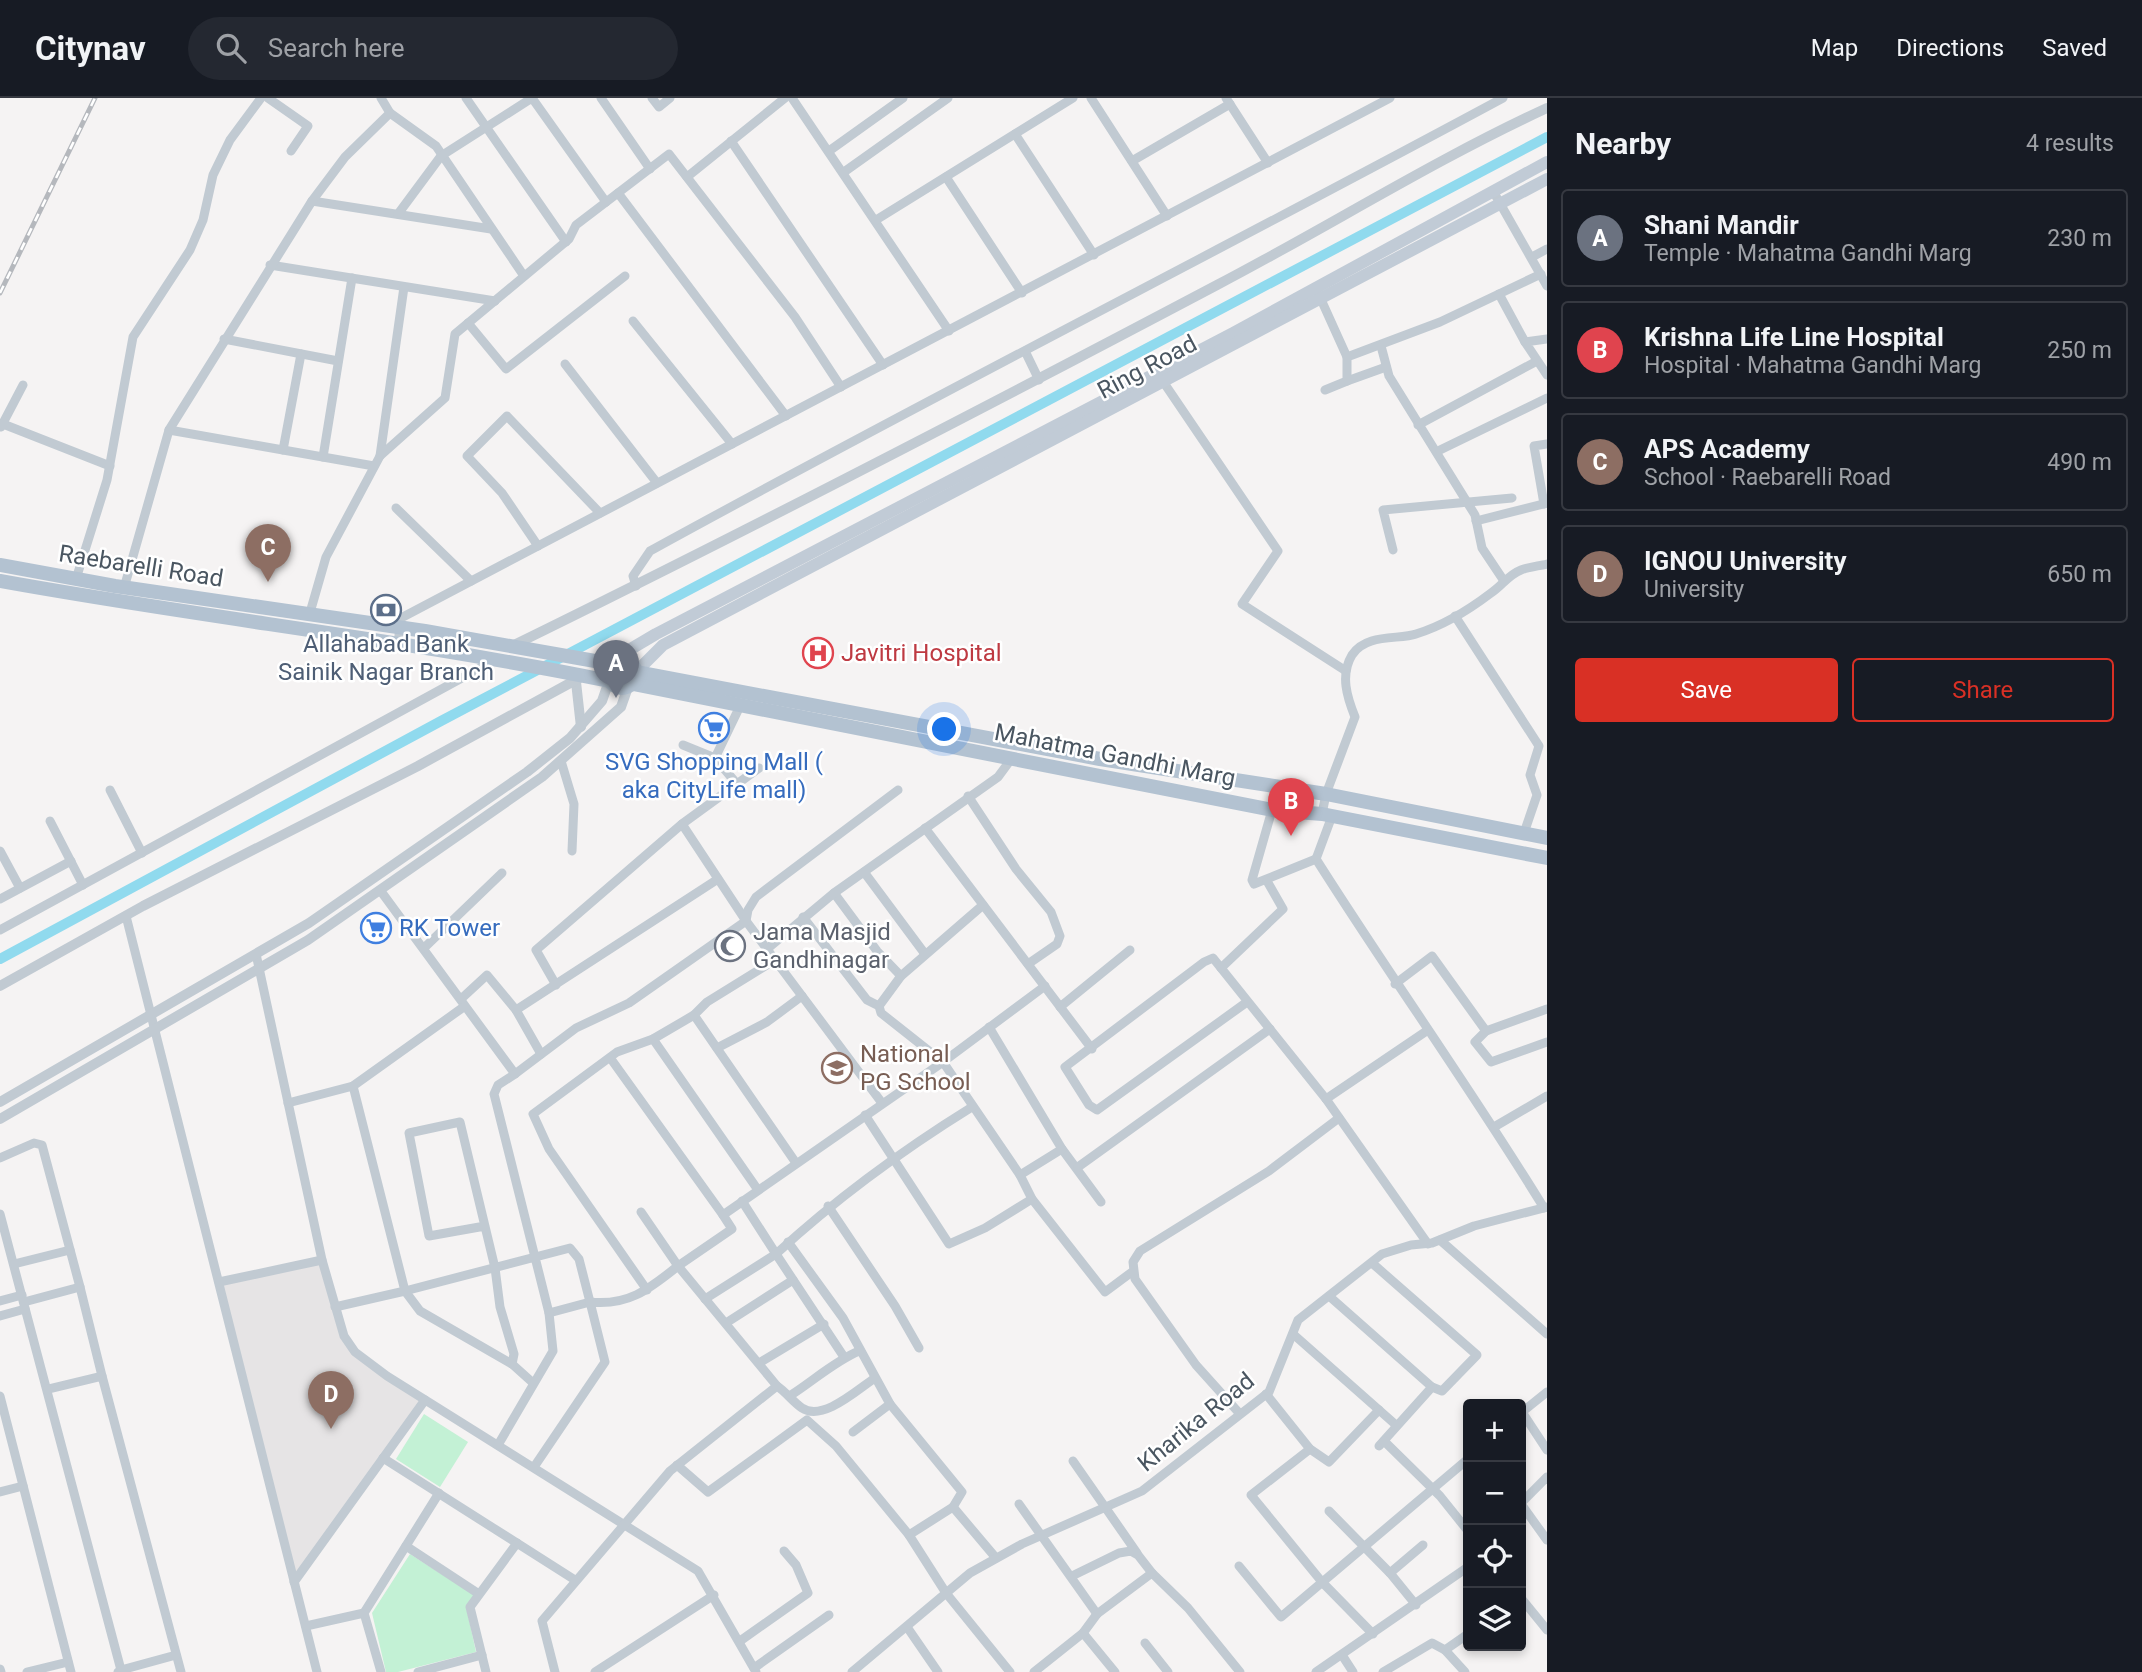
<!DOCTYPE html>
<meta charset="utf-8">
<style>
body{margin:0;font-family:Roboto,sans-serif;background:#242831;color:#f1f3f6}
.controls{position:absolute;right:21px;bottom:21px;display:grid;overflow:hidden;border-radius:7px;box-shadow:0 4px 10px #0003}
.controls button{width:63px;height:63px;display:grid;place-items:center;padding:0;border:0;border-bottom:2px solid #363941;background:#171b24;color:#f1f3f6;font:35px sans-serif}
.you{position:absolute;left:945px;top:632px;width:24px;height:24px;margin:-18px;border:5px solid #fff;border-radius:50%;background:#1a73e8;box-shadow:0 0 0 10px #1a73e833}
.badge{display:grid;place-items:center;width:46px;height:46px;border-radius:50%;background:#d93025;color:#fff;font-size:23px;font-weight:700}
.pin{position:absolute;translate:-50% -58px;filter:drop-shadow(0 2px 4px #0008)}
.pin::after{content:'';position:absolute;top:37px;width:24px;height:21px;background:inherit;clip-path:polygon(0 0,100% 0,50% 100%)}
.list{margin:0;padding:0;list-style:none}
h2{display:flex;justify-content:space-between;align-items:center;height:91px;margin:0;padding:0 28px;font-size:30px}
h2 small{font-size:23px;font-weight:400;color:#9ea1a6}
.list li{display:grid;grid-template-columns:46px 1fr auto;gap:21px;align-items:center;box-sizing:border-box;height:98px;margin:0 14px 14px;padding:0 14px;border:2px solid #363941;border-radius:7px}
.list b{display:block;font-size:26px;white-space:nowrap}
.list p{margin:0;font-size:23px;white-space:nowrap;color:#9ea1a6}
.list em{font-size:23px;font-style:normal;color:#9ea1a6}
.actions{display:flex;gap:14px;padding:21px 28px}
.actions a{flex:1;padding:16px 0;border:2px solid #d93025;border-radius:7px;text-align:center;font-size:24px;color:#d93025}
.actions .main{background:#d93025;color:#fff}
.icon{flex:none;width:38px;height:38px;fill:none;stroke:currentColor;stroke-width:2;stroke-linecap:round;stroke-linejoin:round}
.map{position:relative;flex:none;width:1547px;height:1574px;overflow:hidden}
header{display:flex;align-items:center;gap:42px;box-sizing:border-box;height:98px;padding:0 35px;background:#171b24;border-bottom:2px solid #363941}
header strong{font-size:33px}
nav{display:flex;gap:38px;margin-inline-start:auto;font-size:24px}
.search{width:490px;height:63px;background:#242831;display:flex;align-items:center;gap:18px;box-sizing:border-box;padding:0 24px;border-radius:38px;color:#9ea1a6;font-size:26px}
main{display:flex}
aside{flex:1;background:#171b24}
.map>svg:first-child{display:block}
</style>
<header>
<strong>Citynav</strong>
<div class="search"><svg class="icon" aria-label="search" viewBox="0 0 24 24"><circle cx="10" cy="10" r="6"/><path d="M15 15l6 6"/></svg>Search here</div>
<nav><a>Map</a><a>Directions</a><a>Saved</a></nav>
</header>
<main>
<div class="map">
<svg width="1547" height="1574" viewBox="0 0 1547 1574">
<rect width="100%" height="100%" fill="#f5f3f3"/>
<path fill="#e6e4e5" d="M321,1163l33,92 71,47 -131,182 -72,-298z"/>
<g fill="#c3f1d5">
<path d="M424,1316l44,28 -28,45 -44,-28z"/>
<path d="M410,1456l64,41 -8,11 10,46 -78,20h-12l-14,-59z"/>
</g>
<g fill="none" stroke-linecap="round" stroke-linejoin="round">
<path stroke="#90daee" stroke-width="10" d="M0,861l441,-238 1106,-584"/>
<g stroke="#c1cad2" stroke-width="9">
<path d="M268,0l40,28 -17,25"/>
<path d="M466,0l100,144"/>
<path d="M601,0l49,71"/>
<path d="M652,0l7,9 11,-9"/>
<path d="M792,0l157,233"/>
<path d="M1091,0l76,118"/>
<path d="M1226,0l42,65"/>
<path d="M390,15l46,33 88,130"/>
<path d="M1015,36l79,121"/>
<path d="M731,43l152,224"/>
<path d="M829,53l74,-53"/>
<path d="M1132,63l98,-57"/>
<path d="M844,74l104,-74"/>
<path d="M687,79l98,-79"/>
<path d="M946,79l76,116"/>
<path d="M1493,93l54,95"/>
<path d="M618,95l168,223"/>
<path d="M312,103l179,28"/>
<path d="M398,116l43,-58 91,-58 74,104"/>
<path d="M876,122l197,-122"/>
<path d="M1532,159l15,-8"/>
<path d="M270,167l225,36"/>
<path d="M1499,196l26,48"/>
<path d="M1319,197l28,62"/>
<path d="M633,223l99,123"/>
<path d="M468,225l38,46 119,-93"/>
<path d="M224,241l114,22"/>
<path d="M1547,241l-22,3 22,33"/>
<path d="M1381,248l8,30 86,139 7,33 22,33"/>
<path d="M1025,253l14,29"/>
<path d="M565,266l92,119"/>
<path d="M1160,279l118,174 -36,53 104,67"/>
<path d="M1347,283l39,-14"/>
<path d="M1325,292l22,-9v-24l93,-35 101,-48"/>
<path d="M3,326l107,42"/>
<path d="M1418,327l119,-64"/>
<path d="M1,329l22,-42"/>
<path d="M169,332l205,36"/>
<path d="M283,352l18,-96"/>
<path d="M1440,352l107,-52"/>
<path d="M380,358l24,-169"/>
<path d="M323,359l29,-179"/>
<path d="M1544,406l-10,-58 13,-2"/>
<path d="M396,410l75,73"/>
<path d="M1476,423l71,-18"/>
<path d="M538,448l-36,-53 -35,-37 40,-40 93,97"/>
<path d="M1393,452l-10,-40 129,-12"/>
<path d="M76,481l31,-99 26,-143 57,-87 13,-30 10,-45 17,-35 31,-42"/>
<path d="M636,488l-3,-10 17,-25c282,-155 569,-300 853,-453"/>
<path d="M124,490l45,-158 143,-229 33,-44 45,-44 -9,-15"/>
<path d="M309,518l17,-59 54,-101 65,-58 10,-64 114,-95 7,-14 93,-71 126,163 46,70"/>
<path d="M1455,518l84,130 -9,29 7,20 -13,38"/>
<path d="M398,546l3,-26 989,-520"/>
<path d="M683,647l32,13"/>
<path d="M561,663l13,43 -2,47"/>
<path d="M737,686l-22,-26 26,-54"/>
<path d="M110,692l32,63"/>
<path d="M968,698l48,73 35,43 9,24 -3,8 -29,20"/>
<path d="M1272,712l-20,70 2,4 62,-25c74,117 155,230 228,349"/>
<path d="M1322,716l4,-20 29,-77c-8,-20 -15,-42 -3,-62 14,-22 47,-15 64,-21 26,-8 54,-25 75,-41 11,-7 17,-18 30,-23 8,-3 18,-4 26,-6"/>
<path d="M50,723l33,64"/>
<path d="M682,726l64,97 136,182"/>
<path d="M925,730l167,221"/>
<path d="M0,753l20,37"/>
<path d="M1316,761l16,-43"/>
<path d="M864,774l61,82"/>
<path d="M380,792l135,184 -17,11 -4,9c18,73 36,146 55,219l41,-11 -11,-43 -9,-11 -165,43 -52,-205 112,-80"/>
<path d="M834,795l43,58 24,25"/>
<path d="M0,801l71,-38"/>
<path d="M126,818l191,756"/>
<path d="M803,819l64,83 12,6 2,7 62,49 77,113 12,24 73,93 27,-20"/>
<path d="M0,832l493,-269"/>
<path d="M424,850l78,-75"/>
<path d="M767,851l67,-56 164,-116 14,-19"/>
<path d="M256,856l66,306 22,76 11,16 32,24 311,195 58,101"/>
<path d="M1221,870l105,131 102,145"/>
<path d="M1395,886l37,-28 54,75 61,-22"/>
<path d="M556,887l-20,-35 146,-126 77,-56"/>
<path d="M461,901l26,-24 29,35 25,44"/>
<path d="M1247,904l-150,108 -8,-5 -24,-38 139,-105 9,-4 8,10 62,-59 -16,-28"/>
<path d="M879,908l22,-30 82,-71"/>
<path d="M1060,909l70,-57"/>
<path d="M516,912l202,-131"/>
<path d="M694,917l102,148"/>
<path d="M989,929l73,122 39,53"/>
<path d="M1486,933l-11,11 16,20 56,-20"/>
<path d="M653,941l105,151"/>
<path d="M717,950l50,-26 35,-26"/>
<path d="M611,961l112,156"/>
<path d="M515,976l61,-46 53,-25 117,-82 2,-11 8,-13 142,-107"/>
<path d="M1326,1001l102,-69"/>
<path d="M288,1005l65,-17"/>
<path d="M865,1017l84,129 36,-16 47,-29"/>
<path d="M1494,1029l53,-31"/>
<path d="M0,1060l34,-15 8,2 38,142"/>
<path d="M1078,1069l192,-138"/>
<path d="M1020,1077l42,-26"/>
<path d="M828,1108l67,100 24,42"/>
<path d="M641,1114l37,54 54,-37 -9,-14 220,-153 102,-76"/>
<path d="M0,1116l121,456 -3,2"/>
<path d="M485,1128l-56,10 -20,-103 51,-11 35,146 5,39 14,47 -2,10"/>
<path d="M1440,1142l107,94"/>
<path d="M788,1144l55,76 47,86 -37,28"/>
<path d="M1372,1165l105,92 -35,36 -10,-4 -53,59"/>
<path d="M14,1166l56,-14"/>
<path d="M219,1184l103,-22"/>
<path d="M647,1192l-98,-141 -16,-35 84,-62 36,-13 41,-24 13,-13 68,-42"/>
<path d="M1329,1198l103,91"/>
<path d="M705,1201l71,-45 -34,-53"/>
<path d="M0,1203l22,-6"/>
<path d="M24,1204l56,-15 22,89"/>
<path d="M335,1209l70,-16 15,20 92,53 20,18"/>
<path d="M0,1218l25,-7"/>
<path d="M726,1225l67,-43"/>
<path d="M1293,1236l103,91"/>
<path d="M844,1259l-68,-103c62,-57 125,-103 196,-147"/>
<path d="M759,1265l65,-39"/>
<path d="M777,1288c9,6 16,16 25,22 21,14 56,-19 73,-30"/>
<path d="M48,1291l54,-13 79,296"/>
<path d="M1547,1294l-25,20 25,38"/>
<path d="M1266,1296l44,55 19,13 50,-52"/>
<path d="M791,1297c22,-14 44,-34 68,-44"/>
<path d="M0,1298l71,276"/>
<path d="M890,1306l72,88 -9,15"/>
<path d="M1240,1316l-44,-49 -61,-86 -2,-17 7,-11 129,-80 70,-53"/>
<path d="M1384,1343l56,55 28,35"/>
<path d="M498,1347l55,-94 -4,-38"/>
<path d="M1310,1351l-59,46 71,87 51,52"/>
<path d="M383,1360l192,122"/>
<path d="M1073,1363l64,92"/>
<path d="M677,1367l31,27 99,-72 29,26 73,89 37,58 64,79"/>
<path d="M534,1369l71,-105 -15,-60c39,4 59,-13 88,-36l99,120 -107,85 -128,150 13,51"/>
<path d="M0,1394l23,-6"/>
<path d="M1521,1405l26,-26"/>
<path d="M1019,1406l78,110"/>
<path d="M1521,1406l26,36"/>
<path d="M1329,1413l61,62 26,32"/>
<path d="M909,1437l44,-28 43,51"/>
<path d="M406,1448l73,48"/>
<path d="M1239,1468l42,51 187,-158"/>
<path d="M1390,1475l33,-28"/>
<path d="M1072,1478l47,-23 12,-2 7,4 14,18 36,35 52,64"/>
<path d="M294,1484l131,-182"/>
<path d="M1521,1500l26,32"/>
<path d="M306,1528l58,-13"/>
<path d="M907,1529l31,45"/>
<path d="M1083,1535l32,39"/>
<path d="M740,1543l68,-48 -12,-28 -12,-14"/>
<path d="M1145,1545l23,29"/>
<path d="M1445,1552l20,22"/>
<path d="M1342,1557l11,17"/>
<path d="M754,1570l75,-53"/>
<path d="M0,1571l1,3"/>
<path d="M121,1572l55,-15"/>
<path d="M27,1574l41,-10"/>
<path d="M381,1574l-17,-59 75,-120"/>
<path d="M418,1574l64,-17"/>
<path d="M486,1574l-16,-65 47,-64"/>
<path d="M595,1574l119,-77"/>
<path d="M852,1574l118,-99 52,-29 120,-53 127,-99 29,-72 84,-66 29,-9 21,-2 42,-17 73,-19"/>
<path d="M1034,1574l49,-39 14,-19 55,-41"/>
<path d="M1316,1574l152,-105"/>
<path d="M1383,1574l49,-29 13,7 23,-16"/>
</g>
<g stroke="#c1cad2" stroke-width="10">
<path d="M514,547c237,-116 470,-237 703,-360 111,-58 217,-125 330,-177"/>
<path d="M576,584l5,45"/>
<path d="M0,888l143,-80 275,-140 165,-90"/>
<path d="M0,1004l309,-179 218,-151 43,-34 32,-37 7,-20"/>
<path d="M0,1021l308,-179 234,-163 79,-70 7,-20"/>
</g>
<g stroke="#c1cbd6" stroke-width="12">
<path d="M622,562l7,-10 27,-16 577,-301 314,-171"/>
<path d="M636,574l27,-27 884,-466"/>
</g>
<g stroke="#b3c2d1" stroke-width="14">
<path d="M0,467l115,21 310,45 187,33"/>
<path d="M0,483c203,37 408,59 609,100"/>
<circle cx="622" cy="576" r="14"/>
<path d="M636,574l464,87 226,35 221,44"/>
<path d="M633,586l639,126 50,4 225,44"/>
</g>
<g stroke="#b5b8bd" stroke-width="5">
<path id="rail" d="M0,195l95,-195"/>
</g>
<use href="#rail" stroke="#fff" stroke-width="2.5" stroke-dasharray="8" stroke-linecap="butt"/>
</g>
<defs>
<g id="bank-ring" transform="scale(1.575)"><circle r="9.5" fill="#fff" stroke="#5c6f8a" stroke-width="1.5"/><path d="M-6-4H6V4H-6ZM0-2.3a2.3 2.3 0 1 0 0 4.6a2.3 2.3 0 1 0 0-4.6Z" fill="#5c6f8a"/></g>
<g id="hospital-ring" transform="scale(1.575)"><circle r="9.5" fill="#fff" stroke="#e0444e" stroke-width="1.5"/><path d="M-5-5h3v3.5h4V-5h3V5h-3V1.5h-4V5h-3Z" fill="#e0444e"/></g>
<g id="supermarket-ring" transform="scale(1.575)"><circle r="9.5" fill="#fff" stroke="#3f7fe0" stroke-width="1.5"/><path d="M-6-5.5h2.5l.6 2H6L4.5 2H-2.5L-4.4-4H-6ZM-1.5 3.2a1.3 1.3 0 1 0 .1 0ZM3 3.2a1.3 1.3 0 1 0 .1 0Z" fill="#3f7fe0"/></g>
<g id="mosque-ring" transform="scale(1.575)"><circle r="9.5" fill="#fff" stroke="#6b7280" stroke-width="1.5"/><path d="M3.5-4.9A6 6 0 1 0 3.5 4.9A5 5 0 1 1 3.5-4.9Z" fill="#6b7280"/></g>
<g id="school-ring" transform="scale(1.575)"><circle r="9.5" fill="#fff" stroke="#8d6e63" stroke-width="1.5"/><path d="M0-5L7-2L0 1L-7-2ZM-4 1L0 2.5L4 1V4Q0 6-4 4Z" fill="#8d6e63"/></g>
</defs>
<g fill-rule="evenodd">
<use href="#bank-ring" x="386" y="512"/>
<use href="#hospital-ring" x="818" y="555"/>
<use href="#supermarket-ring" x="714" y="630"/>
<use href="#supermarket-ring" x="376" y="830"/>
<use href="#mosque-ring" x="730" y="848"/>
<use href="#school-ring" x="837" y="970"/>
</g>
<g text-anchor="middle" stroke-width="5" stroke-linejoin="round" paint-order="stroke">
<g font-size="24" fill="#4a5661" stroke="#fff">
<text transform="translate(1147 269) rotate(-28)" y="8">Ring Road</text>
<text transform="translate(141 468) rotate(9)" y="8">Raebarelli Road</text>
<text transform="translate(1115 657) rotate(11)" y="8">Mahatma Gandhi Marg</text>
<text transform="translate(1196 1324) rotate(-39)" y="8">Kharika Road</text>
</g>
<g font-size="24" fill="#4e5e75" stroke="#fff">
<text x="386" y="554">Allahabad Bank<tspan x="386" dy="28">Sainik Nagar Branch</tspan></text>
</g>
<g font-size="24" fill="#be3a42" stroke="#fff" text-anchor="start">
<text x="841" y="563">Javitri Hospital</text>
</g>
<g font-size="24" fill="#366cbe" stroke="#fff">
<text x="714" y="672">SVG Shopping Mall (<tspan x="714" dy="28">aka CityLife mall)</tspan></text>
<text x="399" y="838" text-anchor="start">RK Tower</text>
</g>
<g font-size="24" fill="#5b616d" stroke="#fff" text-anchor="start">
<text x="753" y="842">Jama Masjid<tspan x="753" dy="28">Gandhinagar</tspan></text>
</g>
<g font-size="24" fill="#785e54" stroke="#fff" text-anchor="start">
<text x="860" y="964">National<tspan x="860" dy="28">PG School</tspan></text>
</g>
</g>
</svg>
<div class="controls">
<button>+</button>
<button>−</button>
<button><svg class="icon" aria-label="locate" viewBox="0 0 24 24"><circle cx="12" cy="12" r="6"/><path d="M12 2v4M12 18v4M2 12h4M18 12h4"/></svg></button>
<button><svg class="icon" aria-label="layers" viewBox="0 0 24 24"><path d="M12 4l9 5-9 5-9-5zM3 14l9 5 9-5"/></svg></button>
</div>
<div class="you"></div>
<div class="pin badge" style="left:616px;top:600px;background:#6b7280">A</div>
<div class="pin badge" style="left:1291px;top:738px;background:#e0444e">B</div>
<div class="pin badge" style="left:268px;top:484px;background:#8d6e63">C</div>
<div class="pin badge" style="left:331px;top:1331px;background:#8d6e63">D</div>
</div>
<aside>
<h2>Nearby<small>4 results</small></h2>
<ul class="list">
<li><span class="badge" style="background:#6b7280">A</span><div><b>Shani Mandir</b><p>Temple · Mahatma Gandhi Marg</p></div><em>230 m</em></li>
<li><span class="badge" style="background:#e0444e">B</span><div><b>Krishna Life Line Hospital</b><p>Hospital · Mahatma Gandhi Marg</p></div><em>250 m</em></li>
<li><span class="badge" style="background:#8d6e63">C</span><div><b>APS Academy</b><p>School · Raebarelli Road</p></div><em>490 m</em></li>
<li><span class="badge" style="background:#8d6e63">D</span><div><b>IGNOU University</b><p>University</p></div><em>650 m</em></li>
</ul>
<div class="actions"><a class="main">Save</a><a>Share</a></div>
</aside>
</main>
